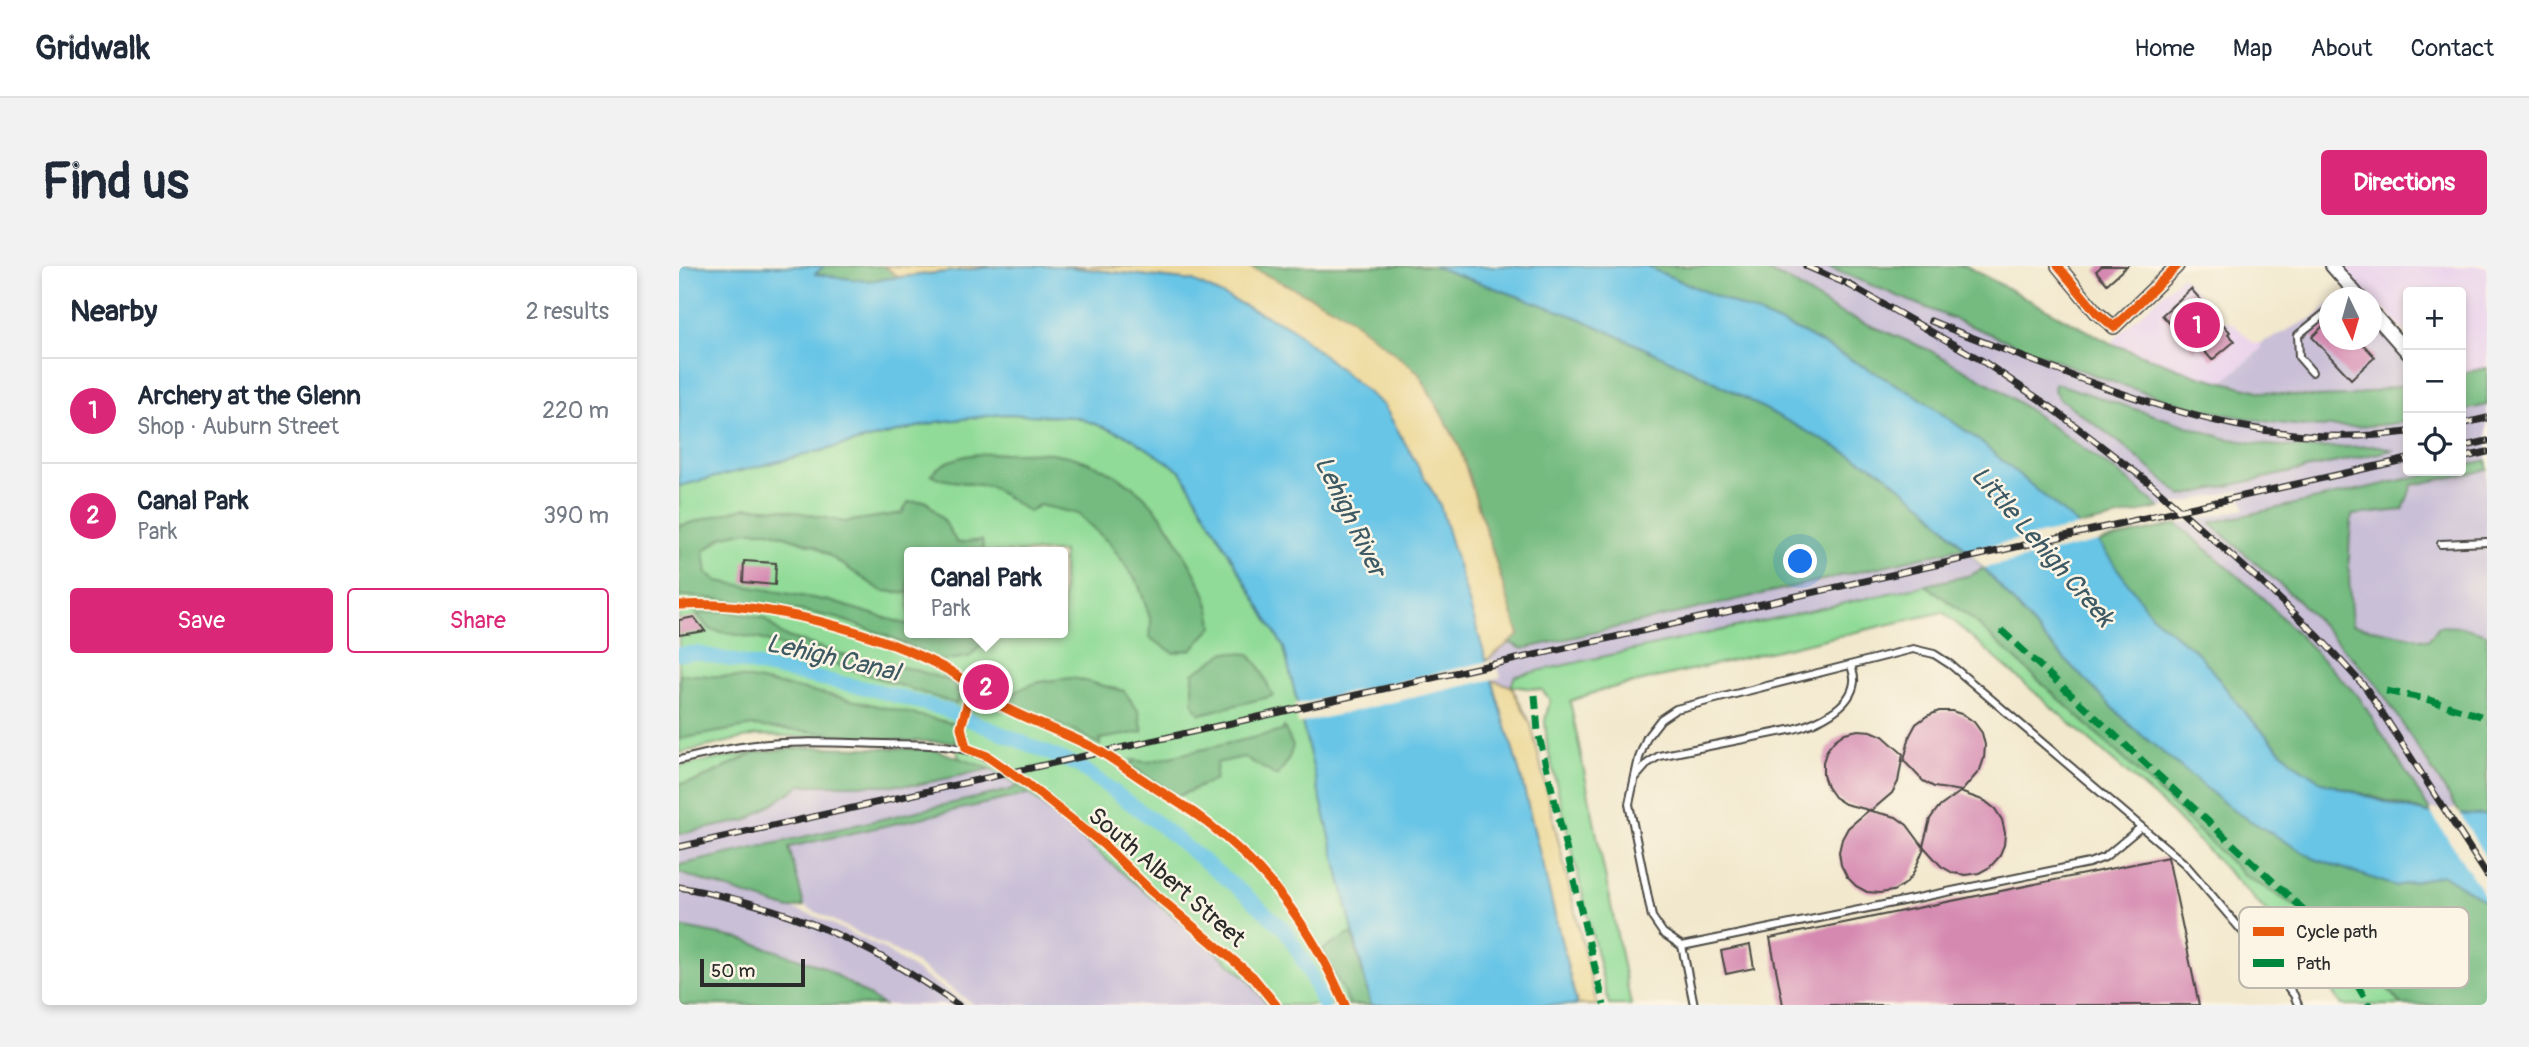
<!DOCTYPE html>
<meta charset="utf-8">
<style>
body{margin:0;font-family:Pangolin,sans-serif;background:#f2f2f3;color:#1f2937}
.controls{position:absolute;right:21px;top:21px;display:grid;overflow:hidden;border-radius:7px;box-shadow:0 4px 10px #0003}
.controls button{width:63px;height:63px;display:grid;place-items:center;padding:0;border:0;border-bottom:2px solid #e0e1e3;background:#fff;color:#1f2937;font:35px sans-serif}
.compass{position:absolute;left:1640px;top:21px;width:63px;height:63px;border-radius:50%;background:#fff;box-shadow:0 4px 10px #0003;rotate:175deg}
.scale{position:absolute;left:21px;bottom:18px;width:105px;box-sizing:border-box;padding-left:7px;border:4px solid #2b2b2b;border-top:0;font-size:19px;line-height:24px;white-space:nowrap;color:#2b2b2b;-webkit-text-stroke:5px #fcf5e5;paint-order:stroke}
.you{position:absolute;left:1122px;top:296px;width:24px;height:24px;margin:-18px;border:5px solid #fff;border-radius:50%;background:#1a73e8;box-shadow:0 0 0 10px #1a73e833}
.badge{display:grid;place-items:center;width:46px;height:46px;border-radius:50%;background:#db2777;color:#fff;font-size:23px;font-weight:700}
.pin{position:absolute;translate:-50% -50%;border:4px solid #fff;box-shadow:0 2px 7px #0006}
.popup{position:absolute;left:225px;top:281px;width:164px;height:91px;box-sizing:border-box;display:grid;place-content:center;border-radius:7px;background:#fff;filter:drop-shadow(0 2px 5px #0005);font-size:23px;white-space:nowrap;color:#747a83}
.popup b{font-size:26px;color:#1f2937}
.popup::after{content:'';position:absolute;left:50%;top:100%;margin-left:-14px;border:14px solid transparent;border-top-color:#fff}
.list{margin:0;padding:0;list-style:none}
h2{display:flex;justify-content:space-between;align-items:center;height:91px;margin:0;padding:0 28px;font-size:30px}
h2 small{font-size:23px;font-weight:400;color:#747a83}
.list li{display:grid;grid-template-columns:46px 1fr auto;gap:21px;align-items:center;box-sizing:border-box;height:105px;padding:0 28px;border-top:2px solid #e0e1e3}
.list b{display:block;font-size:26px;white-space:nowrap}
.list p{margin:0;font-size:23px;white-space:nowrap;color:#747a83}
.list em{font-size:23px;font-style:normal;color:#747a83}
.actions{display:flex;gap:14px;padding:21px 28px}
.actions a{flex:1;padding:16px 0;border:2px solid #db2777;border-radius:7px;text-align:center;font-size:24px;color:#db2777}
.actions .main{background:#db2777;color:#fff}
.icon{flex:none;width:38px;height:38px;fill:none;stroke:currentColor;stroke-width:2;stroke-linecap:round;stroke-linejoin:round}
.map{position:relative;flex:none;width:1808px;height:739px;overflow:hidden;border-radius:7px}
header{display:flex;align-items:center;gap:42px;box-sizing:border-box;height:98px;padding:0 35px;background:#fff;border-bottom:2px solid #e0e1e3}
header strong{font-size:33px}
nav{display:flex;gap:38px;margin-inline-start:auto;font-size:24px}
.intro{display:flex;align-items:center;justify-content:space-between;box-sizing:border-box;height:168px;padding:0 42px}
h1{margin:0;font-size:49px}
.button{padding:18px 32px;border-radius:7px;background:#db2777;color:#fff;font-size:24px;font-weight:700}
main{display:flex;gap:42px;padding:0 42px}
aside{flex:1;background:#fff;border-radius:7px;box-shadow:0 4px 10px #0003}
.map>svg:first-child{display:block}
</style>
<header>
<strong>Gridwalk</strong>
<nav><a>Home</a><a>Map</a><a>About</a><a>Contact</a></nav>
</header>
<div class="intro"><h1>Find us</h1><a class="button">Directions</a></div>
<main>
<aside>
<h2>Nearby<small>2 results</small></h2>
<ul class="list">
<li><span class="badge">1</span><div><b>Archery at the Glenn</b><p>Shop · Auburn Street</p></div><em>220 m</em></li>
<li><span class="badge">2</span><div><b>Canal Park</b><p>Park</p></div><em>390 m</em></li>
</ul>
<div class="actions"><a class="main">Save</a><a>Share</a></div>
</aside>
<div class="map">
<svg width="1808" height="739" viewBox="0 0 1808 739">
<rect width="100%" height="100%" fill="#fcf5e5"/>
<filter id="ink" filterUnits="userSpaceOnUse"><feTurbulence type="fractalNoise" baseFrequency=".0143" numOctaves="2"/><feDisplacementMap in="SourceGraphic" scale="14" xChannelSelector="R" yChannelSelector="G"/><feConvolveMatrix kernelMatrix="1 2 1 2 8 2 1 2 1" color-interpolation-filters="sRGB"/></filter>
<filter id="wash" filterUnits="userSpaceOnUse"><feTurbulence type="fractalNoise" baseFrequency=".00686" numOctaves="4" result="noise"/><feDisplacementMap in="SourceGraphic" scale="28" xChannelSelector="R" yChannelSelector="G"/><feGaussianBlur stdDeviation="1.57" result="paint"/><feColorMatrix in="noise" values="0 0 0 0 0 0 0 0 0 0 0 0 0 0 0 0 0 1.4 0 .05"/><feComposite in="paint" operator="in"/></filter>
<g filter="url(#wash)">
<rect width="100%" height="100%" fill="#f2e8cd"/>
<g fill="#e9d1ed">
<path d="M1659,0h149v102l-26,5v-81h-53v44l-24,-28 -10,-1 -3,-9 -5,-1z"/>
<path d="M1503,10l41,45 9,2 23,21 6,-1v6l-38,33 -27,-7 -86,-32z"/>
</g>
<g fill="#c9bfd7" fill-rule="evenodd">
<path d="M1076,0h71l258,106 151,45 77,10h64l32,-6v50h34l-231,52 89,79 76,81 81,126h-29l-69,-112 -99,-102 -83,-71 68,-15 -5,-19 -80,18 -35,-30 -126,-89 -70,-39 -93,-39 -48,-31zM1376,117l169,55 43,7 42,3 71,-2 -198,50 -63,-54 -60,-44z"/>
<path d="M1650,37v37h42l1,-23 36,44v23l-59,12 -36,1 -50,-5 -40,-10 38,-33v-6l55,-27z"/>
<path d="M1808,139v55l-26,6v-55z"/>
<path d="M1808,204v164l-25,-7 -30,5 -4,8 -76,-15 -5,-62 5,-48 51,-5 9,-25z"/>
<path d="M1278,283l10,2 17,17 -13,7 -455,101 -5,10 -20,-6 10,-3 -5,-17 -10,1 22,-19 15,7z"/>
<path d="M312,503l26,17 -7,4 -331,75v-31l69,-14 53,-35h115z"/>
<path d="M350,528l217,183 22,28h-294l-69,-49 -101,-50 -16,-59z"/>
<path d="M0,607l136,43 68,33 85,56h-85l-60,-38 -82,-28 -62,-12z"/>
</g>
<g fill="#90db97" stroke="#5e8361" stroke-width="2" fill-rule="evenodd">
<path d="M325,148l72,3 52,19 53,35 103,177 87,357h-103l-22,-28 -217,-183 -38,-25 -32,-10 -3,-17 -199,-7 -78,18v-267l259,-64zM230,286h154v81h-154z"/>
<path d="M1247,319l46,34 163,150 109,106 100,60 57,70h-59l-57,-74 -118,-123 -224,-196 -344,79 -29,10 61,304h-22l-62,-260 -2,-24 5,-21 -8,-10 -31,-4 4,-10z"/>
<path d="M77,486l-59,29 -18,3v-18z"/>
</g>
<g fill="#74bb80" stroke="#507356" stroke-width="2">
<path d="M145,0h60l15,11 -33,4 -52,-7z"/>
<path d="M569,0h185l146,52 123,57 179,96 45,36 41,44 -10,-2 -434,100 -15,-7 11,-7 -60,-189 -41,-74z"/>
<path d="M966,0h110l33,14 48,31 93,39 70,39 126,89 35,30 -81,18 -102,-87 -60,-43 -114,-63z"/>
<path d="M1147,0h140l144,77 86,32 67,17 50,5 36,-1 59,-12v37c-140,26 -292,-35 -420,-88 -54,-22 -108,-44 -162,-67z"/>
<path d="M1808,102v37l-26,6v-38z"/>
<path d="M1376,117l169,55 43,7 42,3 71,-2 12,4 -210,46 -63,-54 -60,-44 -5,-8z"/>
<path d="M334,187c13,0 26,-1 38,0 43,5 89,31 113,67 9,11 15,25 22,37 13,23 25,43 27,70l-21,22 -18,4 -24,-15 1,-17 -13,-38 -28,-39 -32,-30 -39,-9 -10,7 -38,-25 -51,-8 -9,-5c21,-22 55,-21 82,-21z"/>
<path d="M1808,194v10l-75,15 -9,25 -51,5c-5,38 -3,73 0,110l76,15 11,-14 23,1 25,7v181h-26l-85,-132 -76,-81 -90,-79 232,-52h19v-5z"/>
<path d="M247,235l19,21 12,21 25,-3 2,12h-75l-1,41 -26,-2 -67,-45 -46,-15h-20l-25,5 -20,15 3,22 11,8 111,20 80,24v8h61l13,10 -14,14 -29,4 -52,-25 -51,-18 -64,-13 -87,-9 -7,1v-71l68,-19 36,2 61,13 58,-9 6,-11z"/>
<path d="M1498,258l83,71 99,102 73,117 -110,-32 -29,-19 -49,-51 -44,-57 -49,-40 -53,-73z"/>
<path d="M1305,302l60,70 88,89 102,84 81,48 81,27 47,-11 44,27v103h-86l-57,-70 -100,-60 -109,-106 -163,-150 -46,-34 45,-10z"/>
<path d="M46,345l40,8 17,16 80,26 51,8 40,13 7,14 -4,8 -196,-65 -49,-9 -15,-16z"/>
<path d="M547,386l23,2 10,12 14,30 -73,18 -7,-10v-31z"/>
<path d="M1,408l65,4 81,16 130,30v18l-50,-1 -153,-15 -74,13z"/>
<path d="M394,412l51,13 15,21 4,20 -43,7v6l-25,-14 -72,-29c24,-21 39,-21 70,-24z"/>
<path d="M605,461l9,19 -5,15 -11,15 -33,-19 -27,6 -2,17 -37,16 -48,-31 3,-2 -2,-3 17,2 134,-31z"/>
<path d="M127,481l126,2 59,20 -75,16h-115l-53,35 -69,14v-50l18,-3 59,-29z"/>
<path d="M338,520l12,8 -240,53 15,59 -15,3 -110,-36v-8l331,-75z"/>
<path d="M0,661l62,12 82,28 60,38h-204z"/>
<path d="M673,667l19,72h-21l-28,-55z"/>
</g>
<g fill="#eeda9e" stroke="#8c8264" stroke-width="2">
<path d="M205,0h116l-101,11z"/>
<path d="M380,0h189l94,46 76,60 41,74 60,189 -33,26 -6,-18 -287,-362z"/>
<path d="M812,414l20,6 20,38 66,281h-20l-56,-228z"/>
</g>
<g fill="#68c5e6" stroke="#4a7888" stroke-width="2">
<path d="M0,0h145l-9,8 51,7 134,-15h59l134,15 97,46 94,79 56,99 81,272 56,228h-206l-87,-357 -103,-177 -53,-35 -52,-19 -72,-3 -67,8 -258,64z"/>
<path d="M754,0h212l158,67 114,63 60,43 121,103 53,73 49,40 44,57 49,51 29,19 75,24 35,8 55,1v87l-44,-27 -47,11 -81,-27 -81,-48 -102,-84 -88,-89 -60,-70 -58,-61 -45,-36 -179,-96 -123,-57z"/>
</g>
<g fill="#f2e8cd">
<path d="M1404,259l19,16 -118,27 -17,-17z"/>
<path d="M811,395l4,18 -196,45 -4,-19z"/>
<path d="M1750,544l30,2 28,48v39z"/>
</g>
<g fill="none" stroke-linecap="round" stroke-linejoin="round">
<path stroke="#68c5e6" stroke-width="14" d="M0,388l18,-1 178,37 71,20 133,56 78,57 89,72 40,36 23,40 14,34"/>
</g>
<g id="blocks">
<g fill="#d589b1">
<path d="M1423,0h25l-20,18 -11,-13z"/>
<path d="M1512,23l39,43 -2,2 7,7 -23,19 -13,-15 -5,5 -32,-35z"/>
<path d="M1650,54v20h30l16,17 -24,22 -39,-42z"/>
<path d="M65,295l32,2 -1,22 -32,-3z"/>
<path d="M15,351l11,14 -26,4v-15z"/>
<path d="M1260,445h13l12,4 10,7 8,11 3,12 -1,13 -4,12 -18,21 -28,-4 -11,-6 -19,-20 6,-26 6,-11 11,-8z"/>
<path d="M1179,464l13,1 12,5 20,18 -5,28 -6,11 -21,18 25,6 11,8 17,23 -11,26 -8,10 -12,7 -13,2 -13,-1 -11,-6 -9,-9 -6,-12 -2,-13 3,-13 6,-11 21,-18 -24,-6 -11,-7 -7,-10 -4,-12v-13l4,-12 8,-10 10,-7z"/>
<path d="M1281,526l25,9 10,8 7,11 3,13 -1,12 -5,12 -9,10 -11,6 -13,2 -13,-2 -12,-7 -18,-20 7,-27 8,-11z"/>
<path d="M1489,591l31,148h-416l-13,-67z"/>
<path d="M1071,679l4,23 -28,6 -5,-23z"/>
</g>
</g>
</g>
<g filter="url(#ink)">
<use href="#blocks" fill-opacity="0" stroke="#494743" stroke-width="2"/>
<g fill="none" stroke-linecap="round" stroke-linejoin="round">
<g stroke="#494743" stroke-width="10">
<g id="lane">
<path d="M1666,32l9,-8"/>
<path d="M1633,106l-13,-15 -1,-22 31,-25"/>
<path d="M1762,278l46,-2"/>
<path d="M0,339c88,-5 221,31 293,82l-11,40 5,21"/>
<path d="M0,494c23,-5 46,-11 69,-14 45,-6 90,-3 135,-2 44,1 82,-3 120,23"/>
<path d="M956,512l13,-15 11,-7 135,-27c22,-6 57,-21 60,-47 1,-6 -2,-12 -3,-17"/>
<path d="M348,518l77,61 46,45 103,87 23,28"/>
<path d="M1003,680l407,-83 16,-6 36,-30"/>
<path d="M1015,739l-12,-59 -19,-13 -11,-16 -23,-113 10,-46 8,-21 14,-18 15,-10 237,-60 21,5 17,11 234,199 76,89 33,42 4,10"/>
</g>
</g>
<g stroke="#494743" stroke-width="16">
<g id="street">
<path d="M1379,0l38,46 18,15 63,-61"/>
<path d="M1653,0l28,32"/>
<path d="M1692,45l37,42"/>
</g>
</g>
<use href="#lane" stroke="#fff" stroke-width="6"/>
<use href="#street" stroke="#fff" stroke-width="12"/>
<g stroke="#2b2b2b" stroke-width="7">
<g id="rail">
<path d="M1127,0l48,21"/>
<path d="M1167,17l135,77 71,48 100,77 117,104 50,48 47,51 121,187"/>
<path d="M1252,55c46,19 93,36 139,54 116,42 213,73 338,57"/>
<path d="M1782,158l26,-6"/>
<path d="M1782,181l26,-6"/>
<path d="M1782,192l26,-6"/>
<path d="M0,581l1729,-388"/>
<path d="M0,621c111,20 187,54 279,118"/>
</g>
</g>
<use href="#rail" stroke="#fcf5e5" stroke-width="4.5" stroke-dasharray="13" stroke-linecap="butt"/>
<g stroke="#00873e" stroke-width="7" stroke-dasharray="14 7" stroke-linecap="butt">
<path d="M1322,364l302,279 42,55 24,41"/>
<path d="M1707,425l40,8 61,19"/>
<path d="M856,429l3,37 66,273"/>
</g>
<g stroke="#fcf5e5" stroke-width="13">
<g id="cycleway">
<path d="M1379,0l38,46 18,15 63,-61"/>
<path d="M0,339c83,-5 198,26 271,66 16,10 31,23 48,33 29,16 62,27 92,42 20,10 39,25 58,37 17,12 36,22 53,35 67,50 112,112 144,187"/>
<path d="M293,421l-11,40 5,21 21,8 40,28 77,61 46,45 103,87 23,28"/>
</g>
</g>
<use href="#cycleway" stroke="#e8590c" stroke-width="9"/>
</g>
</g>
<g text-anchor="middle" stroke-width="5" stroke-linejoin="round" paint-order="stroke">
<g font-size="24" fill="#2b2b2b" stroke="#fcf5e5">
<text transform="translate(488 611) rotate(41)" y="8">South Albert Street</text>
</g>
<g font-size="26" font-style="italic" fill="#3d5963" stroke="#fcf5e5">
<text transform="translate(672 250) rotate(64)" y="9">Lehigh River</text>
<text transform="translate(1364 280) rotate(49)" y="9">Little Lehigh Creek</text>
<text transform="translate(154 391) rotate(13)" y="9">Lehigh Canal</text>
</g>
</g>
<rect x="1560" y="641" width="230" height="81" rx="10" fill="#fcf5e5" stroke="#bdb8ad" stroke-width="2"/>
<rect x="1574" y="661" width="31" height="9" fill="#e8590c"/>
<rect x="1574" y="693" width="31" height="8" fill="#00873e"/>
<g font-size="19" fill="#2b2b2b">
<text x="1617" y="672">Cycle path</text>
<text x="1617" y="704">Path</text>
</g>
</svg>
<div class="controls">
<button>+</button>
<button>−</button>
<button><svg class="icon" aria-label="locate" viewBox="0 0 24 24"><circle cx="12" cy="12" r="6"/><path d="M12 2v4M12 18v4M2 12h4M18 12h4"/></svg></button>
</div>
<svg class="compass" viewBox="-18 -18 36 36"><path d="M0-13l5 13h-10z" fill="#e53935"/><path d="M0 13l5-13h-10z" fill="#747a83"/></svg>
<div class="scale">50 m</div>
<div class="you"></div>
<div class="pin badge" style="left:1518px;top:59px">1</div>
<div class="pin badge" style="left:307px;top:421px">2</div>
<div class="popup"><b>Canal Park</b>Park</div>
</div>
</main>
